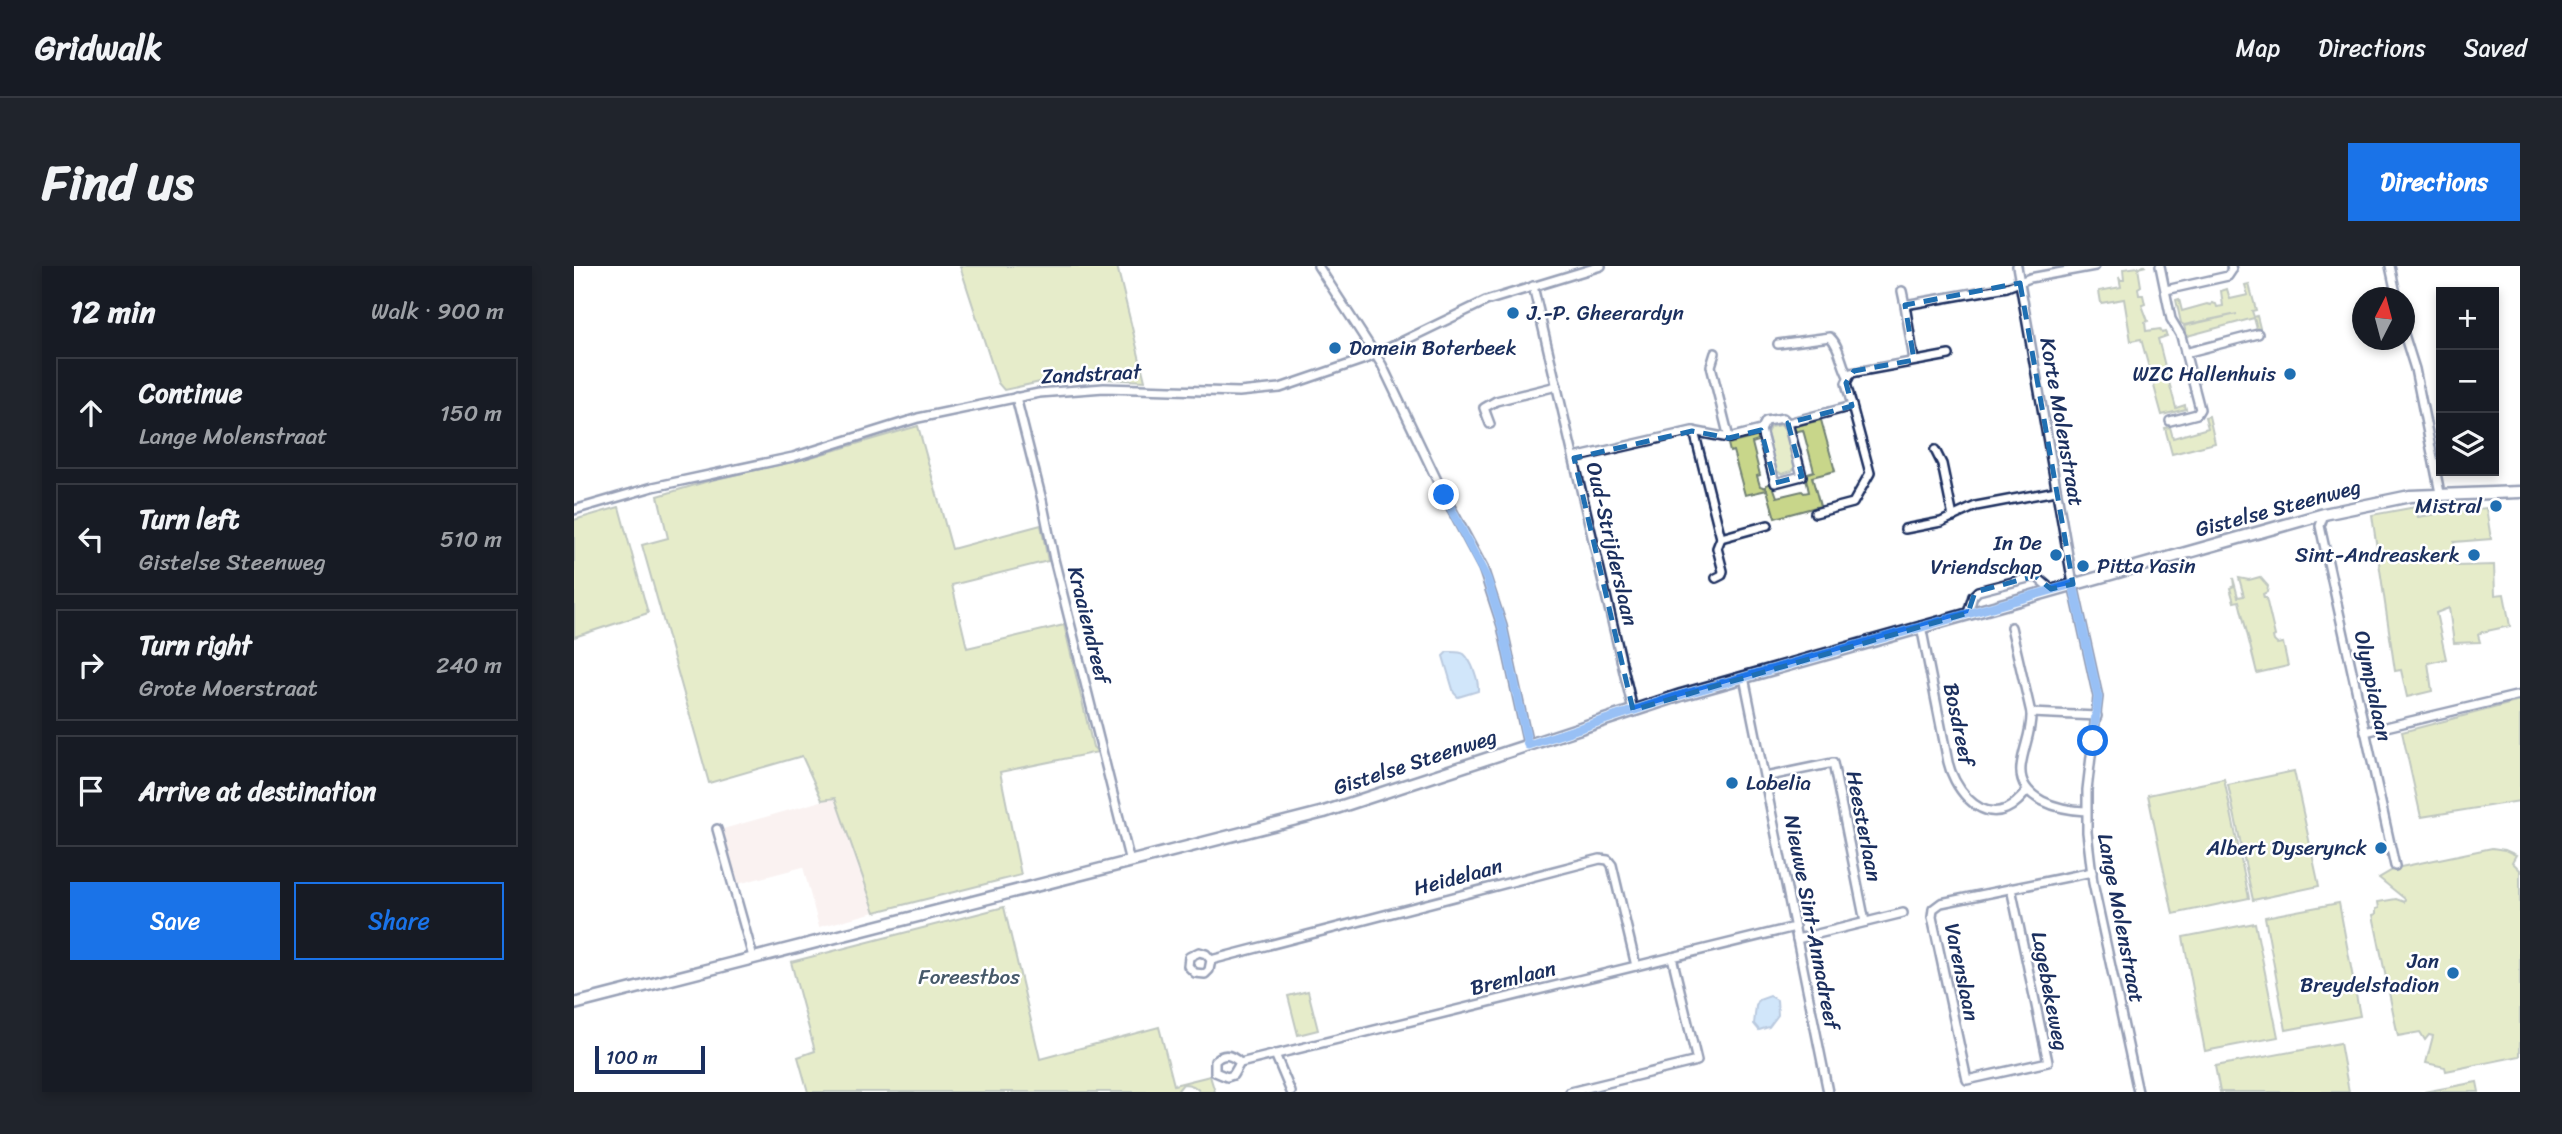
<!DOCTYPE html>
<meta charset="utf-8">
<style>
body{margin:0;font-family:Sriracha,sans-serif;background:#20242c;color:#f1f3f6}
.controls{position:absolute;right:21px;top:21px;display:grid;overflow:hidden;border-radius:0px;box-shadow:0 4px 10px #0003}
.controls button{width:63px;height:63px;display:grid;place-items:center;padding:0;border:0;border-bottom:2px solid #363941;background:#171b24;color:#f1f3f6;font:35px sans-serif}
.compass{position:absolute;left:1778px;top:21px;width:63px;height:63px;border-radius:50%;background:#171b24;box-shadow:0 4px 10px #0003;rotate:6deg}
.scale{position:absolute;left:21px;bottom:18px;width:110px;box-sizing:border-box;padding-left:7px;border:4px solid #1b2f5e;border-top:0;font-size:19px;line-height:24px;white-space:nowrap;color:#1b2f5e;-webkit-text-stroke:5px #fff;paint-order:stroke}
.stop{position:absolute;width:21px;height:21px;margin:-16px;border:5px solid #1a73e8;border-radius:50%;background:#fff}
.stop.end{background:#1a73e8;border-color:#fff;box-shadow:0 2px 7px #0008}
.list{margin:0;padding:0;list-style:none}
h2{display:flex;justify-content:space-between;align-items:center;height:91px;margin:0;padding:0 28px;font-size:30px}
h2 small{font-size:23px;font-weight:400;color:#9ea1a6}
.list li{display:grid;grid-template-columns:46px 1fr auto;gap:21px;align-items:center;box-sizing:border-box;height:112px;margin:0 14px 14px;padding:0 14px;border:2px solid #363941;border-radius:0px}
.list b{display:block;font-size:26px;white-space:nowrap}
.list p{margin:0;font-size:23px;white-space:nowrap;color:#9ea1a6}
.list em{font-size:23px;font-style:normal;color:#9ea1a6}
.actions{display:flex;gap:14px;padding:21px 28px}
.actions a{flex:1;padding:16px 0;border:2px solid #1a73e8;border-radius:0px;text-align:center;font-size:24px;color:#1a73e8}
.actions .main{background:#1a73e8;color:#fff}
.icon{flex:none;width:38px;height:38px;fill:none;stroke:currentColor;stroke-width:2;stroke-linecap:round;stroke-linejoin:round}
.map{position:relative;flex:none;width:1946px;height:826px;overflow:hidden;border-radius:0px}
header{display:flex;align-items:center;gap:42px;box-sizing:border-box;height:98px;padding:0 35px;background:#171b24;border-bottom:2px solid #363941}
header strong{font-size:33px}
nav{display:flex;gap:38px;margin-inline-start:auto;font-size:24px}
.intro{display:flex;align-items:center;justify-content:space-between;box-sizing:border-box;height:168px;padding:0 42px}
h1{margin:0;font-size:49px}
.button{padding:18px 32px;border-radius:0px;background:#1a73e8;color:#fff;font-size:24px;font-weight:700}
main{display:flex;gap:42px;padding:0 42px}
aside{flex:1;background:#171b24;border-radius:0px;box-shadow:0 4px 10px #0003}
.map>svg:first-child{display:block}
</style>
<header>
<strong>Gridwalk</strong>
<nav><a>Map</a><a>Directions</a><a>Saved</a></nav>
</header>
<div class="intro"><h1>Find us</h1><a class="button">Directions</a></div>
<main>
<aside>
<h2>12 min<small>Walk · 900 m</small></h2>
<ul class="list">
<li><svg class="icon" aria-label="ahead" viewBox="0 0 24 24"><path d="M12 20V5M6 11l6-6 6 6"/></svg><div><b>Continue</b><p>Lange Molenstraat</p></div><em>150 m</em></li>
<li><svg class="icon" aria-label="left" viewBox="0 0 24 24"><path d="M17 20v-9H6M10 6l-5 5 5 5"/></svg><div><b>Turn left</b><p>Gistelse Steenweg</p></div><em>510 m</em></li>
<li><svg class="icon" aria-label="right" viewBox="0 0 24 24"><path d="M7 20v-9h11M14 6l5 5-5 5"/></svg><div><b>Turn right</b><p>Grote Moerstraat</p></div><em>240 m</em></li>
<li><svg class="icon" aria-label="arrive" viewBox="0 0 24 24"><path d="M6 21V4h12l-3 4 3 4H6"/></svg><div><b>Arrive at destination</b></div></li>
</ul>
<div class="actions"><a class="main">Save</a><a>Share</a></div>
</aside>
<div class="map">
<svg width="1946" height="826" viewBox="0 0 1946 826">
<rect width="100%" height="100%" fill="#fff"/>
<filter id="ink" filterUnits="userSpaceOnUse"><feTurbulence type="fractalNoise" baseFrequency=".0143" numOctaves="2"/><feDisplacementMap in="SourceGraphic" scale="14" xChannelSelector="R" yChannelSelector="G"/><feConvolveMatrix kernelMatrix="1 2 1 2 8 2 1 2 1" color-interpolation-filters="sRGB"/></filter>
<g filter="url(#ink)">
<path fill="#f4e3e1" d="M261,531l40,115 -56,15 -16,-60 -65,17 -15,-55z"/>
<g fill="#c8d68a" stroke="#728274" stroke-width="2">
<path d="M386,0h157l28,115 -82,-4 -59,13 -6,-7z"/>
<path d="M1572,0l-8,2 3,18 -3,2 1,7h4l2,9 -3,1 6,16 -3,1 1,9 14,-2 2,4 3,-1 2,4 -9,3 9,35 -3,1 2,7h3l7,26 9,-3 1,4 -24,6 -21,-76 -10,2 -7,-42 -23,4 -2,-12 22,-4 -2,-10 2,3h3l-1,-11z"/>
<path d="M1675,18l7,26 -4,1 2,6 3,-1 3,12 -3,1 -3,-11 -67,18 -3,-10 53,-12 -53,11 -3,-2 -5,-23 3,-1 3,12 25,-7 4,1 1,-2 4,1 1,3 6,-1 -2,-15 6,-2 3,10 18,-4 -3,-10z"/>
<path d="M1635,150l6,27 -43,11 -7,-26 5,-1 3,11 35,-10 -3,-11z"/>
<path d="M1247,154l14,51 -23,6 8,29 -45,12 -8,-28 -22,5 -12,-44 -3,1 -2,-8 32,-8 1,4 -9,3 8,32 -3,1 3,10 6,2v-3l6,-2 5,14 25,-6 2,2 5,-1 -4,-18 9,-3 -11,-41 -10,2 -1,-5z"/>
<path d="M1206,159l5,4 10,38 -3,4 -10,3 -5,-3 -10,-38 3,-6z"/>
<path d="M344,160l34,123 89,-24 7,36 -96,24 15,63 97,-23 29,122 5,5 -98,20 21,103 -146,37 -40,-114 -13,2 -20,-44 -93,27 -67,-238 26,-7 -10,-42 54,-16 96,-22z"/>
<path d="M1864,239h13l1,7 34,-4 5,31 -37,3 2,24 38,-1 1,30 9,-1 6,32 -28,6 -4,3 2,7 -26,1 -5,-35 -13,5 10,46 -18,4 4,28 -25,6 -6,-27 -6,1 -23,-156 44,-8 2,10 18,-3z"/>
<path d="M45,241l29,106 -74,24v-117z"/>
<path d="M1686,311l8,9 -1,6 -4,2 1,4h2l9,38 -2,1 1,4 3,3 6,-1 5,23 -31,7 -18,-72 -5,1 -4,-14 4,-2 -1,-8 5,19 6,-1 -5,-18 10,2z"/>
<path d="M1946,435v100l-99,16 -19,-85z"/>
<path d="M1720,505l25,115 -66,14 -25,-115z"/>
<path d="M1650,513l25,119 -76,16 -25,-119z"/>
<path d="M1918,582l13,2 11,5 -4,7 8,8v186l-74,15 -1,-4 -19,-4 7,-27 -4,-1 -4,5 -5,-8 -22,4 -25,-121 3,-1v-5l3,-1 -1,-6 18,-3 8,3 1,-3 -26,-21 17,-10z"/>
<path d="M1765,637l21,113 -74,14 -21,-113z"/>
<path d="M430,641l36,152 119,-32 15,58 36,-9 5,16h-15c-4,-6 -9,-8 -17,-8l-5,6 2,2h-372l-10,-35 17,-6 -24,-89z"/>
<path d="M1681,657l23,114 -73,14 -22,-114z"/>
<path d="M734,725l10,39 -20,5 -10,-39z"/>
<path d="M1766,777l9,49h-129l-5,-26z"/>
<path d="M1903,816l2,10h-55z"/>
</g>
<g fill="#99c7f4" stroke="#678ab8" stroke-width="2">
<path d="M873,386c5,0 12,-1 17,2 8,7 15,27 14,37l-20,6 -4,-4 -11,-37z"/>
<path d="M1196,730l7,4 1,15 -9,12 -10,3 -5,-6 2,-18 3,-6z"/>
</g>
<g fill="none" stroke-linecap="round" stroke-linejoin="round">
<g stroke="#1b2f5e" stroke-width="12">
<g id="minor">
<path d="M744,0l64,99 62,130 39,73 19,58 26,119"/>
<path d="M1443,0l56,318 25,113 -11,93v42l6,51 45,209"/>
<path d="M1586,0l11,53 10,17 19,73 -3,5 -27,7"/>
<path d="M1816,0l7,32"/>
<path d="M959,20l100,424"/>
<path d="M1592,24l62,-14 4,-6 -1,-4"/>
<path d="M1328,25l3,14"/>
<path d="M1830,68l11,35 25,124"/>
<path d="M1204,78l52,-7c10,9 11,27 18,39"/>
<path d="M1141,87l-4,13 18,72"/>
<path d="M1611,87l73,-19"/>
<path d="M1340,94l-9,-55 102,-18 23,-9 65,-12"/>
<path d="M442,131l26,103 12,59 76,303"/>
<path d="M916,158l-6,-16 12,-7 61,-15"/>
<path d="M1187,164l14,53 27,-7 -14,-53"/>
<path d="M1120,165l27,107 -4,10 6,23 -1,4 -6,3"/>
<path d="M1361,184l7,14 11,53"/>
<path d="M1000,192l118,-27 37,7 32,-8 5,-9 17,-3 5,5 64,-17 -6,-23 5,-10 98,-18"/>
<path d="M0,244l79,-23 140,-30 125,-39 121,-25 65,-5 135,4 41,-4 88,-30 118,-57 115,-35"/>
<path d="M1241,247l38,-10 17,-30 -18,-67"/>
<path d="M1750,248l-4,12 75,340"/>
<path d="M1331,263l36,-7 35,-16 80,-15"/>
<path d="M1147,272l47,-13"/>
<path d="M1394,347l5,-17 5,-5 54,-14 6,1 13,11"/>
<path d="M1347,360l27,136c5,23 29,59 58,47 9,-4 15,-11 21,-18"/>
<path d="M1437,361l20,86c1,19 -8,35 -10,54 -3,33 39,43 65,44"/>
<path d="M1170,411l84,415"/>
<path d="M1457,447l66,3"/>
<path d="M1791,466l155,-37"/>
<path d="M1191,511l68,-14 32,159"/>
<path d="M143,563l36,128"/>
<path d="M1437,622l37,174 -81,18 -35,-163 1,-8 8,-6 151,-31"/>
<path d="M1223,673l106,-26"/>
<path d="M637,694l-2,10 -4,4 -10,-1 -7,-7 1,-9 10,-5 7,2 5,6 389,-101 8,1 4,5 24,101"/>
<path d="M701,788l16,38"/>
<path d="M666,797l-7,12 -6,2 -12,-5v-11c9,-9 17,-6 25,2l555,-136"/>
<path d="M996,826l127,-31 -25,-104"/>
</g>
</g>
<g stroke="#1b2f5e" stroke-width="15">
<path id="secondary" d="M0,738l750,-192 357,-117 643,-181 86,-18 110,-4"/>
</g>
<use href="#minor" stroke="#fff" stroke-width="7"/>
<use href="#secondary" stroke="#fff" stroke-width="10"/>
</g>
</g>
<g fill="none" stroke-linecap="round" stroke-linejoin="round" filter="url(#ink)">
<path stroke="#1a73e8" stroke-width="9" d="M870,229l43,84 15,47 26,119 153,-50 392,-111 25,113 -5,44"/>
</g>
<path d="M0 0H1946V826H0ZM1446,17l53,301 -22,5 -16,-13 -60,16 -7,21 -335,97 -59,-252 118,-27 37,7 32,-8 14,53 27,-7 -14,-53 64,-17 -6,-23 8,-12 60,-11 -9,-55z" fill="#fff" fill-opacity=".55" fill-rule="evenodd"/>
<path fill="none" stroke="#1f6fb2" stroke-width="5" stroke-dasharray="14 9" stroke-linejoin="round" d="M1446,17l53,301 -22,5 -16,-13 -60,16 -7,21 -335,97 -59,-252 118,-27 37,7 32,-8 14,53 27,-7 -14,-53 64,-17 -6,-23 8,-12 60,-11 -9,-55z"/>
<g fill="#1f6fb2" stroke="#fff" stroke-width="2.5">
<circle cx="939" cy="47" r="7"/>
<circle cx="761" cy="82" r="7"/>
<circle cx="1716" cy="108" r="7"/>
<circle cx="1922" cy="240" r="7"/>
<circle cx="1482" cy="289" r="7"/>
<circle cx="1900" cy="289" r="7"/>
<circle cx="1509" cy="300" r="7"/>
<circle cx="1158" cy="517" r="7"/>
<circle cx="1807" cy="582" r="7"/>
<circle cx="1879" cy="707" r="7"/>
</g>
<g text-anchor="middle" stroke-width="5" stroke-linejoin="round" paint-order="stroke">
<g font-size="21" fill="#1b2f5e" stroke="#fff" text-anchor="end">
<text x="953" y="54" text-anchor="start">J.-P. Gheerardyn</text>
<text x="775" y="89" text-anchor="start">Domein Boterbeek</text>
<text x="1702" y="115">WZC Hallenhuis</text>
<text x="1908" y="247">Mistral</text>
<text x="1468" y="284">In De<tspan x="1468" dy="24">Vriendschap</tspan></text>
<text x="1886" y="296">Sint-Andreaskerk</text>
<text x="1523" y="307" text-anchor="start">Pitta Yasin</text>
<text x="1172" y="524" text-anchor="start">Lobelia</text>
<text x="1793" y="589">Albert Dyserynck</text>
<text x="1865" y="702">Jan<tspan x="1865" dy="24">Breydelstadion</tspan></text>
</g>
<g font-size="21" fill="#1b2f5e" stroke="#fff">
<text transform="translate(517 108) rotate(-3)" y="7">Zandstraat</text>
<text transform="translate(1488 156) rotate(80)" y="7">Korte Molenstraat</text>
<text transform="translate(1704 242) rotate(-15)" y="7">Gistelse Steenweg</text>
<text transform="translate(1038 278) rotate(77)" y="7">Oud-Strijderslaan</text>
<text transform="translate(515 359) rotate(76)" y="7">Kraaiendreef</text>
<text transform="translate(1799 420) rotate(78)" y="7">Olympialaan</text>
<text transform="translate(1385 458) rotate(78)" y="7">Bosdreef</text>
<text transform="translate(841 496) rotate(-18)" y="7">Gistelse Steenweg</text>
<text transform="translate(1290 560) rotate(79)" y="7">Heesterlaan</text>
<text transform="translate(884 611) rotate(-15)" y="7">Heidelaan</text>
<text transform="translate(1547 652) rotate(79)" y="7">Lange Molenstraat</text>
<text transform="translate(1238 656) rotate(79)" y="7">Nieuwe Sint-Annadreef</text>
<text transform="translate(1388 706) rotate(78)" y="7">Varenslaan</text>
<text transform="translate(939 712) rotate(-14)" y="7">Bremlaan</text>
<text transform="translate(1476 725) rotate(79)" y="7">Lagebekeweg</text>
</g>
<g font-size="21" fill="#465969" stroke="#fff">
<text x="395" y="718">Foreestbos</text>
</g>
</g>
</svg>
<div class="controls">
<button>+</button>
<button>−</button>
<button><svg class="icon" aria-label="layers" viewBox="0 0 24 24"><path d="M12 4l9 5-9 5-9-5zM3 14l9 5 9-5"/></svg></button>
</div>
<svg class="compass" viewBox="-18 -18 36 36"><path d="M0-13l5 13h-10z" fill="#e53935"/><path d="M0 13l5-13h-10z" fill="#9ea1a6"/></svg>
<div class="scale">100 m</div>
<div class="stop" style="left:1519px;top:475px"></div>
<div class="stop end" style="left:870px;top:229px"></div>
</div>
</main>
